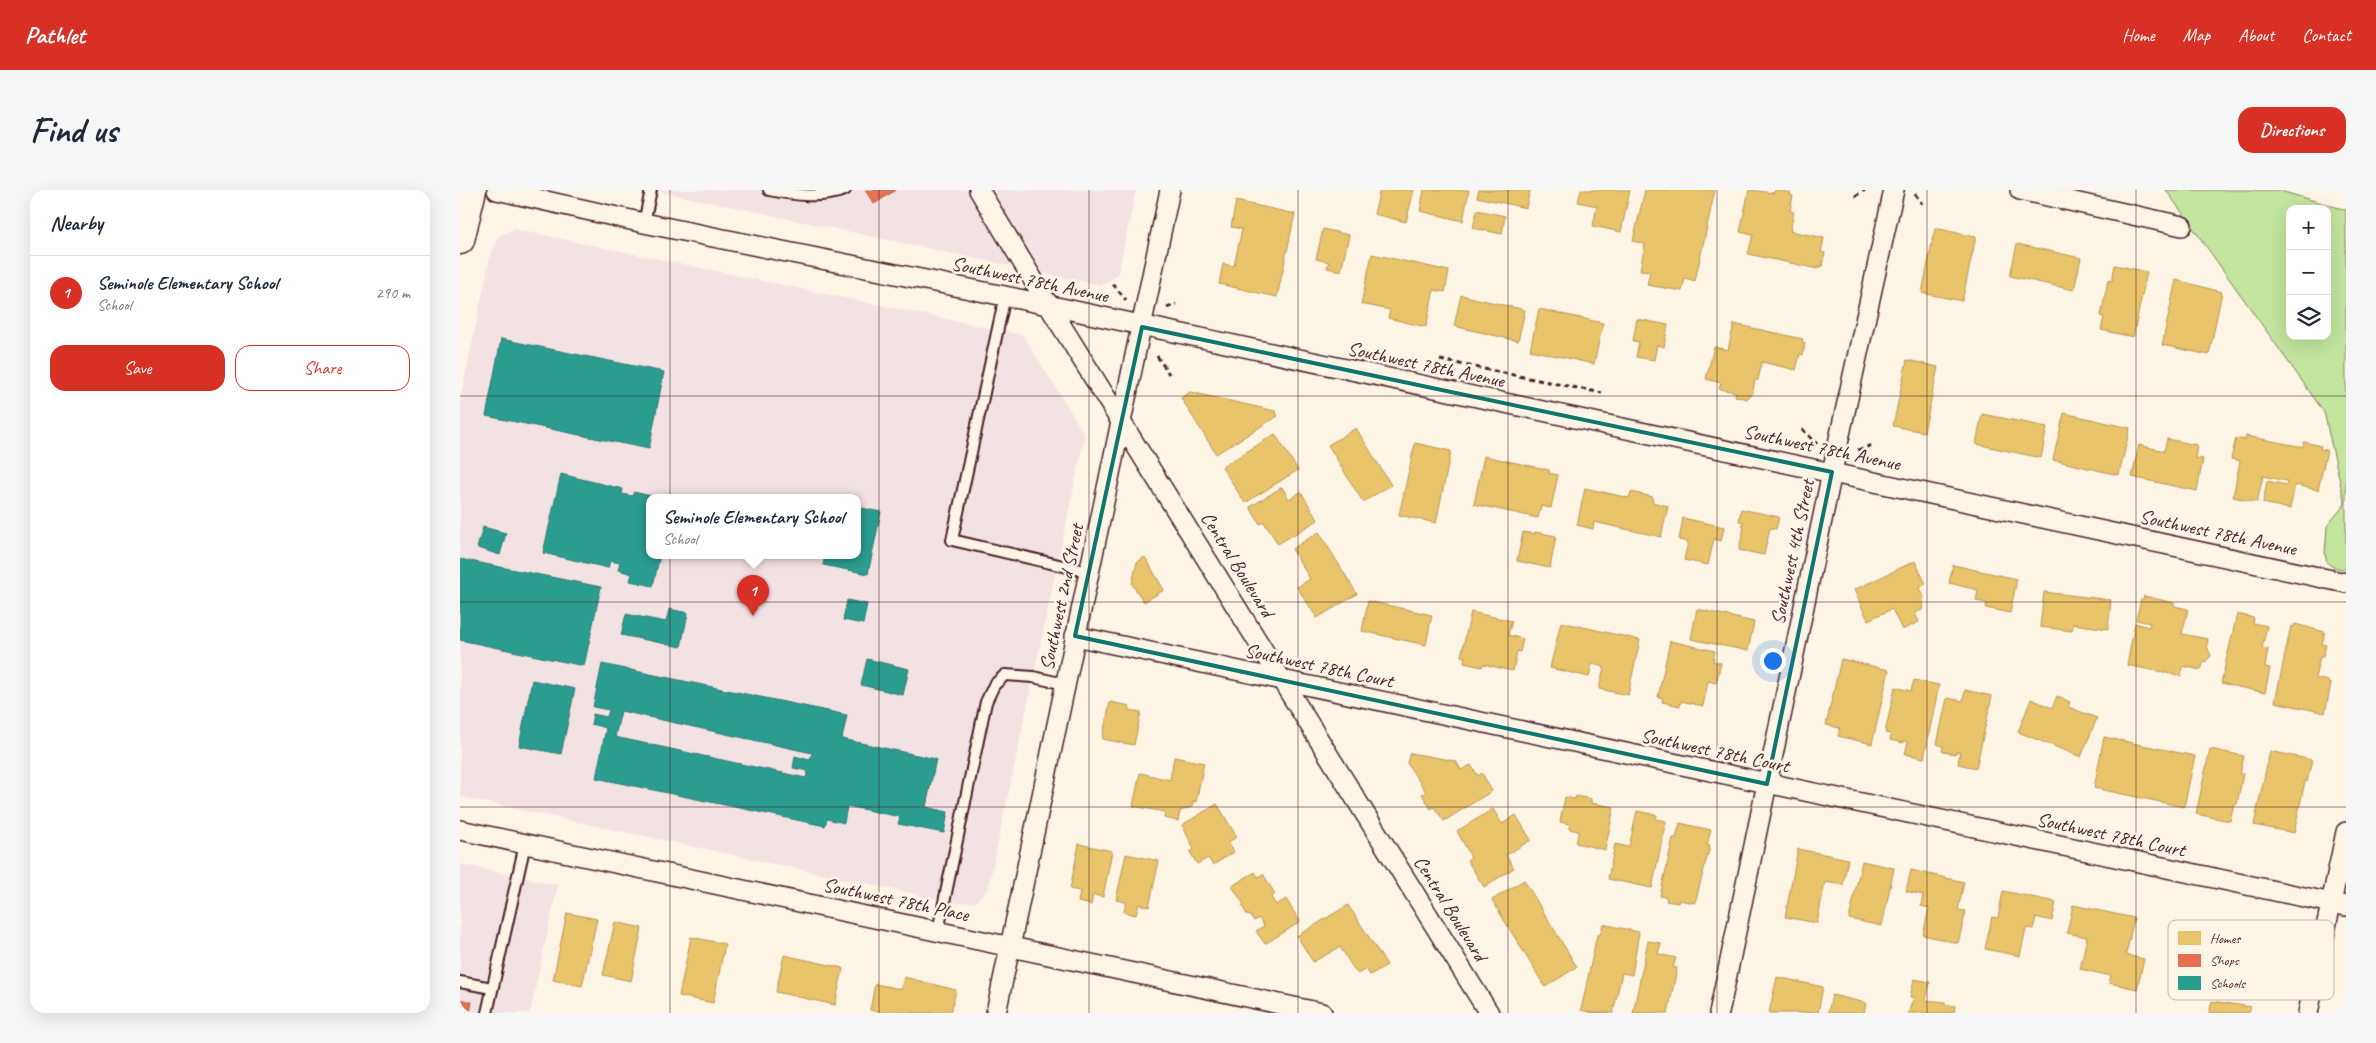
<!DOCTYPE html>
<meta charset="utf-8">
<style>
body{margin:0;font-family:Caveat,sans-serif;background:#f6f6f7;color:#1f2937}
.controls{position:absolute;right:15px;top:15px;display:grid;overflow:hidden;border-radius:10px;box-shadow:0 5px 20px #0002}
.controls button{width:45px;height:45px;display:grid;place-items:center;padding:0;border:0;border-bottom:1px solid #e0e1e3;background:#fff;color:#1f2937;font:25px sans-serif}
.you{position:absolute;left:1312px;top:470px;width:18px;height:18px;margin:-12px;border:4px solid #fff;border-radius:50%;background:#1a73e8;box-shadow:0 0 0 8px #1a73e833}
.badge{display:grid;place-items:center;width:32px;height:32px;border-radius:50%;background:#d93025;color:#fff;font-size:16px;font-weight:700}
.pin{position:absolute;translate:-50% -41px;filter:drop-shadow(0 1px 2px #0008)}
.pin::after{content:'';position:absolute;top:26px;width:18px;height:15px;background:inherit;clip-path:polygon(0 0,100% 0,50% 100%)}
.popup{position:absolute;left:186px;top:304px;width:215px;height:65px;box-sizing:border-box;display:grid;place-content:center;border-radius:10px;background:#fff;filter:drop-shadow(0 1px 4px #0005);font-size:16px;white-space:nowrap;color:#747a83}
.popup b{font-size:19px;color:#1f2937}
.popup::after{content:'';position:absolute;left:50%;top:100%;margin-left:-10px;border:10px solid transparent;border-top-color:#fff}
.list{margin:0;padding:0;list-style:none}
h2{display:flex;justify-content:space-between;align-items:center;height:65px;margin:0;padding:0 20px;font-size:21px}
h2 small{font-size:16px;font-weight:400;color:#747a83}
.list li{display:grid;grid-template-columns:32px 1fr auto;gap:15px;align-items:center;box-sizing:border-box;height:75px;padding:0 20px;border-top:1px solid #e0e1e3}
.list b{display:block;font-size:19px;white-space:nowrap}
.list p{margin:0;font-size:16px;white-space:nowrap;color:#747a83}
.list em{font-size:16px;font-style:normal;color:#747a83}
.actions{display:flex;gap:10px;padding:15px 20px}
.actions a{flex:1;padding:11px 0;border:1px solid #d93025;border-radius:15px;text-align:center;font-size:18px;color:#d93025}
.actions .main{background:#d93025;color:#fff}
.icon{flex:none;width:28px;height:28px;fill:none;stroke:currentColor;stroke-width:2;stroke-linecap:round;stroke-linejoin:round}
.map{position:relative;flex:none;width:1886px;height:823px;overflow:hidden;border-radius:15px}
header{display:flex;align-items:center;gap:30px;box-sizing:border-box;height:70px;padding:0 25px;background:#d93025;color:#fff}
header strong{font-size:24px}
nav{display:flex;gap:28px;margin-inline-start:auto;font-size:18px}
.intro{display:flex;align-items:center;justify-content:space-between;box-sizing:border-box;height:120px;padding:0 30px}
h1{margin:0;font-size:35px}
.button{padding:12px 22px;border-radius:15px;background:#d93025;color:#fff;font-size:18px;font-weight:700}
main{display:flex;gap:30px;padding:0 30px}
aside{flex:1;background:#fff;border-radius:15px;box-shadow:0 5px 20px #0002}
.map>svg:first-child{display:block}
</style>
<header>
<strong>Pathlet</strong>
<nav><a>Home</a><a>Map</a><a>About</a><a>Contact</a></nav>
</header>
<div class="intro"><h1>Find us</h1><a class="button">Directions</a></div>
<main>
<aside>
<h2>Nearby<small></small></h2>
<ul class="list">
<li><span class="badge">1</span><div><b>Seminole Elementary School</b><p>School</p></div><em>290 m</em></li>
</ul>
<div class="actions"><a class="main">Save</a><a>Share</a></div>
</aside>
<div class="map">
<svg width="1886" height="823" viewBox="0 0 1886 823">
<rect width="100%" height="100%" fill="#fcf5e5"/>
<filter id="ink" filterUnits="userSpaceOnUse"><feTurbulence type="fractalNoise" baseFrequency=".02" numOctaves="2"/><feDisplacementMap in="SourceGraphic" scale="10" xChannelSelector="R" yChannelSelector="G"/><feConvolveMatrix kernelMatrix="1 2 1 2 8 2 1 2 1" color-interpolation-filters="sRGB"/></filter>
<g filter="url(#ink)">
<g fill="#f3e2e4" fill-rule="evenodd">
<path d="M193,0h483l-18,84 -11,9 -7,2z"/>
<path d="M54,39l509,106 62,100 -97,454 -13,13 -18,1 -497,-106v-397l31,-148 8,-16zM189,307h208v58h-208z"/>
<path d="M0,674l98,21 -28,128h-70z"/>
</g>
<path fill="#c2e49d" stroke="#868264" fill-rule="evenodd" d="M1706,0h111l69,20v360l-13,-3 -6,-4 -2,-9 2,-28 18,-22 -21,-92zM1830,19h37v127h-37z"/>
<g fill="#e9c46a" stroke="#b99257">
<path d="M920,0h34l-8,32 -32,-8z"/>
<path d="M964,0h45l-6,31 -43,-10z"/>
<path d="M1019,0h51l-4,18 -49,-11z"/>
<path d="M1121,0h49l-9,42 -28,-6 4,-20 -19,-4z"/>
<path d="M1185,0h70l-20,91 -10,-3 -3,13 -35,-6 3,-14 -10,-1 5,-26 -12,-3z"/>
<path d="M1289,0l25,3 1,-3h5l11,3 -1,2 3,1 -3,15 4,1 -4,19 34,7 -3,14 4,1 -3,14 -4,-1v3l-70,-15 5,-19 -13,-3z"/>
<path d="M776,11l59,13 -18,83 -58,-13 4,-20 11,2 8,-37 -11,-2z"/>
<path d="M1017,20l28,6 -3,18 -29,-6z"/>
<path d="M1475,38l41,9 -14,64 -40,-8z"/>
<path d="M863,39l26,6 -8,36 -14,-3 2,-6 -13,-3z"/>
<path d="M1557,54l64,14 -7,32 -64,-14z"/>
<path d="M912,64l77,17 -4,21 -11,-2 -8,37 -38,-9 2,-8 -29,-6z"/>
<path d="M1655,75l32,7 -14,65 -32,-7 3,-13 -3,-1 7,-36 4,1z"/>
<path d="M1716,90l46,12 -13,63 -47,-10z"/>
<path d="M1001,105l64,15 -7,31 -64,-15z"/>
<path d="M1079,119l64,14 -9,41 -64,-14z"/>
<path d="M1177,129l31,6 -4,22 -7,-2 -3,15 -18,-3 3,-15 -6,-1z"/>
<path d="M1274,134l69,15 -1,3 3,1 -2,12 -3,-1 -4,16 -34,-8 -4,18h-3l-3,15h-4l-1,4 -12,-3 1,-4 -17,-3 2,-6 -15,-4 8,-32 14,3z"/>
<path d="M1447,170l31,7 -14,65 -31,-6z"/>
<path d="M730,202l85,19 3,5 -62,38 -35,-56z"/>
<path d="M1604,223l66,15 -11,47 -66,-15z"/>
<path d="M1522,224l65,13 -6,31 -65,-14z"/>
<path d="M896,238l35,57 -28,17 -35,-57z"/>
<path d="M815,244l23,36 -53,33 -23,-36z"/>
<path d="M1786,246l57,11 1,-5 17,4 -1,3 7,1 -9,40 -23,-5 -5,24 -27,-6 4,-22 19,4 1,-4 -24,-5 -6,26 -24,-5 7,-36 -9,-2 5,-21 9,2z"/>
<path d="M1707,249l30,6 -2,13 8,1 -6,32 -65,-14 7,-32 25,6z"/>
<path d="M955,253l36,8 -15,72 -37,-8z"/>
<path d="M1024,266l65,14v3l9,2 -7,33 -10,-2 -3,12 -64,-14z"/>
<path d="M822,297l7,12 12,-7 17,28 -40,24 -14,-22 -4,2 -10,-17z"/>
<path d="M1125,298l44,10 2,-6 22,5 -1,5 16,4 -7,31 -67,-15 -1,7 -16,-4z"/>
<path d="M1281,319l38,8 -3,12 -6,-1 -6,27 -25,-5 5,-23 -2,-1 1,-4 -4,-1z"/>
<path d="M1223,328l41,9 -3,14 -7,-2 -6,26 -24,-5 4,-18 -9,-2z"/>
<path d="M859,342l38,62 -40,24 -20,-31 13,-8 -18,-30z"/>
<path d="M1063,342l11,2 1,-2 21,4 -6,32 -33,-7z"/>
<path d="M685,367l19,33 -20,12 -12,-18 5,-22z"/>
<path d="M1455,371l11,23 -7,4 5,9 -2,13 -7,3 4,9 -17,8 -10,-21 -24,11 -14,-30z"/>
<path d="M1493,375l64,14 -7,34 -24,-5 1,-5 -11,-2 2,-11 -29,-7z"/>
<path d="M1584,402l67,8 -3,29 -35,-5 -1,7 -32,-4z"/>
<path d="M1684,406l30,7v3l14,3 -6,25 26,5 -1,7 4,10 -8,8 -2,6 -18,-4 -2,10 -54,-11 8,-42 14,4 1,-4 -14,-3 5,-21 2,1z"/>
<path d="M908,411l64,14 -6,30 -64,-14z"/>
<path d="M1237,419l57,13 -6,29 -57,-12z"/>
<path d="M1011,422l41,9 -4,14 15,4 -3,13 -3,-1 -4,20 -30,-7 -1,3 -18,-4 1,-6 -4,-1z"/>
<path d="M1777,424l17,4 -1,5 14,3 -5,22 6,1 -3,18 5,1 -5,25 -44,-10z"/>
<path d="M1101,432l79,18 -12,55 -29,-6 5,-22 -12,-3 -3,13 -39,-9z"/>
<path d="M1835,434l30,8 -3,12 4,1 -3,12h-3l-5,21 13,3v2l3,1 -6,29 -50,-11 16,-76 3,1z"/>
<path d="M1210,451l45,10 -2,10 8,2 -5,20 -8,-2 -5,25 -22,-5 -1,5 -18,-4 1,-4 -5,-1z"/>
<path d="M1381,469l48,11 -17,74 -34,-8 2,-8 -14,-3z"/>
<path d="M1454,490l25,5 -15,73 -19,-4 3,-12 -5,-1v2l-13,-3 1,-6 -6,-1 10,-46 16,4z"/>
<path d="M1505,500l27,6 -16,72 -18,-4 2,-12h-4l-1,2 -13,-3 1,-5 -6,-2 10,-46 16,3z"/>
<path d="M1597,506l13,6 -2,5 29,11 -16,39 -63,-25 13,-33 21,9z"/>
<path d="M650,512l20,4 -1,4 12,2 -7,33 -32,-6z"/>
<path d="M1644,547l91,19 -11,51 -90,-19z"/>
<path d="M1750,559l34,7 -4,18h3l-6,30 -3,-1 -4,18 -34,-7z"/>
<path d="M1810,561l42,9 -5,22 -2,-1 -11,52 -40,-8z"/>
<path d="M950,563l46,8 5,9 10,-5 7,11 4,-3 10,18 -48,30 -10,-14 -3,2 -9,-15 4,-2 -19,-29z"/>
<path d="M714,567l30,6 -8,39 -3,-1 -1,6 -12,4 -2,10 -14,-3 1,-6 -32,-6 7,-33 30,7z"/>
<path d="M1116,606l15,3v4l23,4 -9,43 -29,-7 3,-12 -10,-2 1,-5 -10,-2 5,-25 10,2z"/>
<path d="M757,614l20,33 -9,5 6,10 -21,13 -5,-7 -11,6 -7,-12 4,-3 -12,-24z"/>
<path d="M1033,619l9,15 14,-9 15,25 -25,15 8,13 -30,19 -17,-27 4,-3 -14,-26z"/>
<path d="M1177,621l20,4 -1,4 10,2 -14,67 -44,-9 7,-35 14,3z"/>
<path d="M1220,633l31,7 -4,15 3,1 -15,57 -16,-3 -1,3 -12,-2 1,-4 -7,-1 13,-58h3z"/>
<path d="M619,654l33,7 -9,46 -10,-2 -2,10 -13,-3 2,-11 -10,-2z"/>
<path d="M1338,659l50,10 -5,26 -18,-3 -8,41 -32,-6z"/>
<path d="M666,664l33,7 -10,46 -10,-3 -3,11 -12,-3 2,-10 -10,-2z"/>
<path d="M1402,671l32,7 -12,58 -33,-7z"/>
<path d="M1451,680l53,12 -6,28 8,1 -8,32 -35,-8 6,-27 -8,-2 2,-11 -17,-4z"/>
<path d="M795,682l3,5 5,-3 12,20 -4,3 5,8 10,-6 14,23 -35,22 -9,-13 8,-5 -5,-8 -5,3 -4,-6 -2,1 -6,-10 2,-1 -12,-19z"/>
<path d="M1064,690l53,87 -32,20 -53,-87z"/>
<path d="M1543,701l53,11 -4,19 -16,-4 -3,12 -7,-1 -6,28 -35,-7 7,-32 6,1z"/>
<path d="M888,715l39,60 -17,10 -4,-6 -8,5 -3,-3 -15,-24 -27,15 -16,-26z"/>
<path d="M1613,715l61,13 -8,37 18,4 -7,30 -28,-6 2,-7 -31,-7 7,-32 -20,-4z"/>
<path d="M107,723l30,6 -15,67 -29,-6z"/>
<path d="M155,732l27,6 -11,53 -28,-6z"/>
<path d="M1143,734l36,8 -7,43 -10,-2 -9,40h-20l-12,-3 16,-75h3z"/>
<path d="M1731,745l45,10 1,-4 26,6 -10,45 -41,-9 3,-13 -30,-6z"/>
<path d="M231,747l34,7 -12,59 -34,-7z"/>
<path d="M1188,751l13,2 -3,11 18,4 -3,9 4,1 -9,45h-35z"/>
<path d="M324,765l59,13 -8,37 -59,-13z"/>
<path d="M444,787l52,13 -5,23h-69l-12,-3 5,-26 26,5z"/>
<path d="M1317,787l46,10 -5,26h-49z"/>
<path d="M1454,789l16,3 -4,18 19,2v2l10,2 -1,7h-46l6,-16h-4z"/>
<path d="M1372,805l34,8 -2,10h-36z"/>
<path d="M1752,811l39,6 -2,6h-40z"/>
</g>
<g fill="#e76f51" stroke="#b85746">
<path d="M405,0h31l-22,14z"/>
<path d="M0,809l12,3 -2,11h-10z"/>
</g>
<g fill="#2a9d8f" stroke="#347771" fill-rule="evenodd">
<path d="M41,149l163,33 -15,77 -163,-33z"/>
<path d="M101,284l62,15 -1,5 11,2 1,-4 21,5h-6v58h11l-7,31 -23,-5 2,-7 -14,-4 2,-7 -10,-2 -2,7 -65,-15z"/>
<path d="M397,317l24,5 -13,62 -45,-9 2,-10h32z"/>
<path d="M23,337l23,6 -6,22 -23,-7z"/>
<path d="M0,369l141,28 -17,79 -124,-26z"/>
<path d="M387,410l20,4 -4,20 -20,-4z"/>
<path d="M209,419l19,4 -7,34 -60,-12 5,-21 40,8z"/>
<path d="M407,469l42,10 -6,26 -42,-10z"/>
<path d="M142,474l245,51 -5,24 94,20 -10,48 22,5 -4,21 -46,-9 2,-7 -53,-11 -3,17 -17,-4 -2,7 -229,-48 10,-50 -15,-4 2,-10 14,3 2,-7 -16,-3zM161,521l191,42 -2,7 -15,-4 -2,12 15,3 -2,7 -191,-41z"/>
<path d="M72,490l43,9 -14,65 -42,-8z"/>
</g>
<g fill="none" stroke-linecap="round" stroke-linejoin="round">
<g stroke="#4a1f2b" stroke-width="14">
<g id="lane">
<path d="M309,0c26,5 51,9 76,0"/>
<path d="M184,33l7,-33"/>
<path d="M545,106l-53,244 137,32"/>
<path d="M478,741l48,-229 8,-17 11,-10 28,2 32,7"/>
<path d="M0,792l32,6"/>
<path d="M27,823l38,-169"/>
</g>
</g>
<g stroke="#4a1f2b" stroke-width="22">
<g id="street">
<path d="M37,0l147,33 380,77 1322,283"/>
<path d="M519,0l70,116 440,707"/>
<path d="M1560,0l162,36"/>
<path d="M615,446l1271,270"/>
<path d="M0,640l862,183"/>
<path d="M536,823l174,-823"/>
<path d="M1259,823l120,-574 55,-249"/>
<path d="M1848,823l38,-181"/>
</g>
</g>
<g stroke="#4a1f2b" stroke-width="31">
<path id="primary" d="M0,50l12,-50"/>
</g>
<g stroke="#4a1f2b" stroke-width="3" stroke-dasharray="5 4" stroke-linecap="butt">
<path d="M1455,4l7,10"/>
<path d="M1395,6l10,-6"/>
<path d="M653,94l13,16"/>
<path d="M707,118l9,-4"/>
<path d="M697,166l12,18"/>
<path d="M980,170l162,33"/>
<path d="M1342,239l15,15"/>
<path d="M1398,260l14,-5"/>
</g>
<use href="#lane" stroke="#fcf5e5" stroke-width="10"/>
<use href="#street" stroke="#fcf5e5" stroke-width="19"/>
<use href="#primary" stroke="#fcf5e5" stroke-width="28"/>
</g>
</g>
<path fill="none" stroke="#0f766e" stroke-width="4" stroke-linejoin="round" d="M682,137l690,145 -65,312 -692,-148z"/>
<path fill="none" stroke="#4a1f2b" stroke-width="1" stroke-opacity="0.55" d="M210,0v823M419,0v823M629,0v823M838,0v823M1048,0v823M1257,0v823M1467,0v823M1676,0v823M0,206h1886M0,412h1886M0,617h1886"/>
<g text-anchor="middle" stroke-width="5" stroke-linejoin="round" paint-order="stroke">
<g font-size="20" fill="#4a1f2b" stroke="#fcf5e5">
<text transform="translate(570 89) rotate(12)" y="7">Southwest 78th Avenue</text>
<text transform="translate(966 174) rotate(12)" y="7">Southwest 78th Avenue</text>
<text transform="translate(1362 257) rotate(12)" y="7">Southwest 78th Avenue</text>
<text transform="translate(1758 342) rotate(12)" y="7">Southwest 78th Avenue</text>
<text transform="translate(1332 362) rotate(-78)" y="7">Southwest 4th Street</text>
<text transform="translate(778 374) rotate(58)" y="7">Central Boulevard</text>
<text transform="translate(601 407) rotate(-78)" y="7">Southwest 2nd Street</text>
<text transform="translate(859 475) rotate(12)" y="7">Southwest 78th Court</text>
<text transform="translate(1255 560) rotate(12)" y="7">Southwest 78th Court</text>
<text transform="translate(1651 644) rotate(12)" y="7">Southwest 78th Court</text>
<text transform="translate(436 709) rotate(12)" y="7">Southwest 78th Place</text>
<text transform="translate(991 718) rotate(58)" y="7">Central Boulevard</text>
</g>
</g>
<rect x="1708" y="730" width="166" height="80" rx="8" fill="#fcf5e5" stroke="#c7b5ad" stroke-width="1"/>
<rect x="1718" y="741" width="23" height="14" fill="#e9c46a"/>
<rect x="1718" y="764" width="23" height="13" fill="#e76f51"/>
<rect x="1718" y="786" width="23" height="14" fill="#2a9d8f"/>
<g font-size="14" fill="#4a1f2b">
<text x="1750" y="753">Homes</text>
<text x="1750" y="775">Shops</text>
<text x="1750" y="798">Schools</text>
</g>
</svg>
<div class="controls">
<button>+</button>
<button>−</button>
<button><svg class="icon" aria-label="layers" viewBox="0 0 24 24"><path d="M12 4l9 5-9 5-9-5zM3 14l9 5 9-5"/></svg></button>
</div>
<div class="you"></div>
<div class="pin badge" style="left:293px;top:426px">1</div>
<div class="popup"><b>Seminole Elementary School</b>School</div>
</div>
</main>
